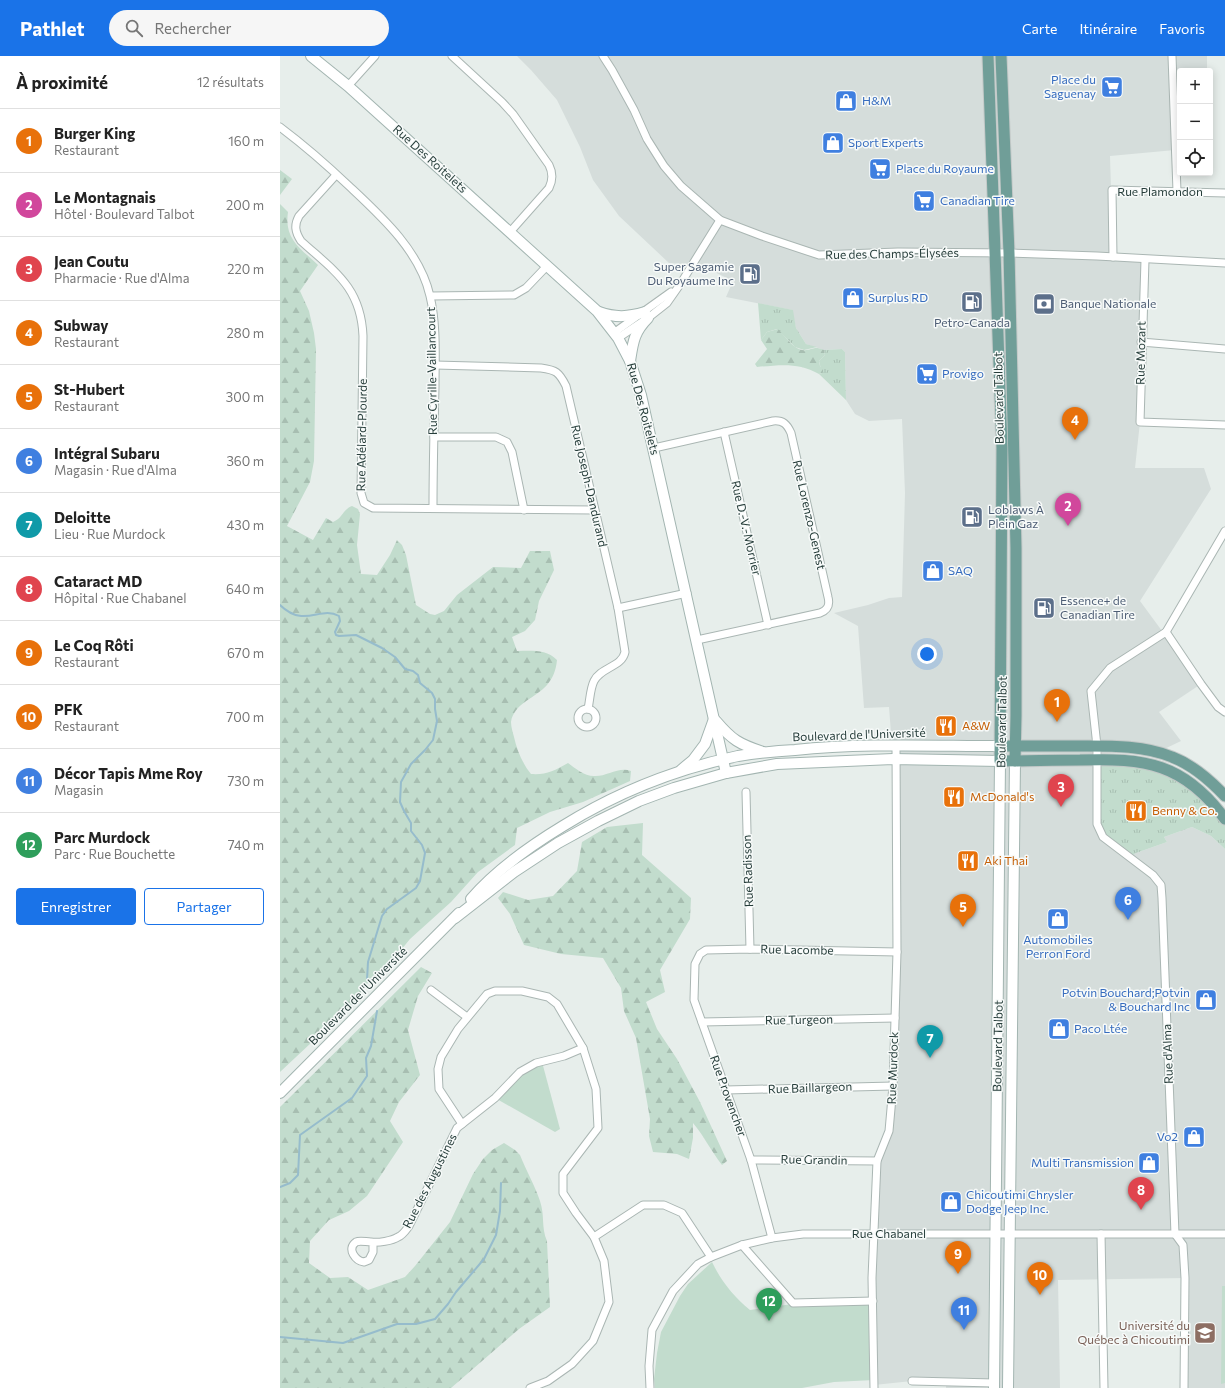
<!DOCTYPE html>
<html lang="fr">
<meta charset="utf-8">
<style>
body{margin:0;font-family:Commissioner,sans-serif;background:#f6f6f6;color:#222}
.controls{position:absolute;right:12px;top:12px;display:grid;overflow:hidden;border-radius:4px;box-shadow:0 2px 10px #0003}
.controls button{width:36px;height:36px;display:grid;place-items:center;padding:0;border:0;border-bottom:1px solid #e0e0e0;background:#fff;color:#222;font:20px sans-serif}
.you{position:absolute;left:647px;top:598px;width:14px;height:14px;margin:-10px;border:3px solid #fff;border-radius:50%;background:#1a73e8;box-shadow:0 0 0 6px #1a73e833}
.badge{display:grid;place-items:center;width:26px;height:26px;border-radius:50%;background:#1a73e8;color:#fff;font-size:13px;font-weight:700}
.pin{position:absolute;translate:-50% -33px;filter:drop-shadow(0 1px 2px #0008)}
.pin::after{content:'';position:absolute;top:21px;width:14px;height:12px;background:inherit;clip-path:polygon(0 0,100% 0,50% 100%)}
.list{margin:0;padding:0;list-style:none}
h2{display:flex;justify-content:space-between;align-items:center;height:52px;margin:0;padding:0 16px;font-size:17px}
h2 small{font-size:13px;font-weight:400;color:#767676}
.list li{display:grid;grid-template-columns:26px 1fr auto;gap:12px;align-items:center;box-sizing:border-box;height:64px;padding:0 16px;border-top:1px solid #e0e0e0}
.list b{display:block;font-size:15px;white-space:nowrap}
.list p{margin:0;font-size:13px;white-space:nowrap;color:#767676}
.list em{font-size:13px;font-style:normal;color:#767676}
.actions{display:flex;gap:8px;padding:12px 16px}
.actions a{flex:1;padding:9px 0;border:1px solid #1a73e8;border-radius:4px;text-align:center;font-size:14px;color:#1a73e8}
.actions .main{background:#1a73e8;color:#fff}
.icon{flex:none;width:22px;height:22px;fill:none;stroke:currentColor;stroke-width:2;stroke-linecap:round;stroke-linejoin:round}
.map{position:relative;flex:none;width:945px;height:1332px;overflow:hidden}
header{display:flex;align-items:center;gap:24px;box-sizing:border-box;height:56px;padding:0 20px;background:#1a73e8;color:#fff}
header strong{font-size:19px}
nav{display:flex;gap:22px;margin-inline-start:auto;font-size:14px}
.search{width:280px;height:36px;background:#f6f6f6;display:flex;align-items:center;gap:10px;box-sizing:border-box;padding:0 14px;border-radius:22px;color:#767676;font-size:15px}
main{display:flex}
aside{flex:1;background:#fff}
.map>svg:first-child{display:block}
</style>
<header>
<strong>Pathlet</strong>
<div class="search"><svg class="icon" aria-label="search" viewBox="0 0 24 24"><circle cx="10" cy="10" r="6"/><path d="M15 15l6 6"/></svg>Rechercher</div>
<nav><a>Carte</a><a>Itinéraire</a><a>Favoris</a></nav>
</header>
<main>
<aside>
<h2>À proximité<small>12 résultats</small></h2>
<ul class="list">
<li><span class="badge" style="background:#e8710a">1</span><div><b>Burger King</b><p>Restaurant</p></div><em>160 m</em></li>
<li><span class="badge" style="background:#d1479c">2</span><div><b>Le Montagnais</b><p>Hôtel · Boulevard Talbot</p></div><em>200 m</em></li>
<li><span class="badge" style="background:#e0444e">3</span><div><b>Jean Coutu</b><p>Pharmacie · Rue d'Alma</p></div><em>220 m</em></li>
<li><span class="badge" style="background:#e8710a">4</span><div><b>Subway</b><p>Restaurant</p></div><em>280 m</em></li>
<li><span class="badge" style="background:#e8710a">5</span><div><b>St-Hubert</b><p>Restaurant</p></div><em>300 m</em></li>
<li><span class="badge" style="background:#3f7fe0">6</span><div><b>Intégral Subaru</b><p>Magasin · Rue d'Alma</p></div><em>360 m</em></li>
<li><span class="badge" style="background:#0f9aa8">7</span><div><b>Deloitte</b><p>Lieu · Rue Murdock</p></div><em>430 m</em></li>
<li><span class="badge" style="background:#e0444e">8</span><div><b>Cataract MD</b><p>Hôpital · Rue Chabanel</p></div><em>640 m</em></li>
<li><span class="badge" style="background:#e8710a">9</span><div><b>Le Coq Rôti</b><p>Restaurant</p></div><em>670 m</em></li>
<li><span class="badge" style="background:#e8710a">10</span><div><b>PFK</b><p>Restaurant</p></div><em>700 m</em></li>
<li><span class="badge" style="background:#3f7fe0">11</span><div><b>Décor Tapis Mme Roy</b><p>Magasin</p></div><em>730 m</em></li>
<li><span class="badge" style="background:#2e9e5b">12</span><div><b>Parc Murdock</b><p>Parc · Rue Bouchette</p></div><em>740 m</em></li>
</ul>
<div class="actions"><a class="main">Enregistrer</a><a>Partager</a></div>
</aside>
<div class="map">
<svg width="945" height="1332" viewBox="0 0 945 1332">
<defs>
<pattern id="grass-tufts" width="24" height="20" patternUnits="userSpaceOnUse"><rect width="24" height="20" fill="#c2dccd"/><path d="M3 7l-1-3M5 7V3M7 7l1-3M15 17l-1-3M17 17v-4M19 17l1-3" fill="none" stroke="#a7beb1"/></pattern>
<pattern id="forest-firs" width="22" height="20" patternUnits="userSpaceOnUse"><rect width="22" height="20" fill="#c2dccd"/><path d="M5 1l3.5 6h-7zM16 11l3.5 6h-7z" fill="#a7beb1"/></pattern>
</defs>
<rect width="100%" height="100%" fill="#e7eeeb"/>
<path fill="#d5dddb" d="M237,0h690v15h-27v96l-4,1 -1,-18 -65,6 3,101 32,3 -5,162 -5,46h69l7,21 -71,112 61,83 -42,28 22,29 -23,11 -61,-6 39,107 31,-11 -3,-5 28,-10 19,9 14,13v539h-41l1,-110 -127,2 2,108h-114v-6l-34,-1 -38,4 3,-224 12,-30 5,-102 -1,-270 -4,-52 -25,1 -6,-82 -24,-13 34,-8 21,-7 13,-1 3,-104 -3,-74 -33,2 -14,-7 -9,-14 -1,-48 -3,-3 -18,1 -18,-6 -10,-16 -4,-18 -66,-13 7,-16 -33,-16 -31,-2 -50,-47 -26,-36 -13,-33 -23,-47 -26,-30z"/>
<g fill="url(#grass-tufts)">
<path d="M478,247l35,7 3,18 10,16 11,3 -13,3 -9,-3 -18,-18 -10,3 -6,8z"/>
<path d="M562,293l3,3 1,48 -27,-26 3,-1 -3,-12 6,-6 -1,-5z"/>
<path d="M817,703l73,12 55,48v30l-14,-13 -19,-9 -28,10 3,5 -31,11 -7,4 -26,-20 -6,-13z"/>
</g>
<g fill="url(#forest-firs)">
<path d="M0,114l12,9 -12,16z"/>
<path d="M0,148l8,8c-4,27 12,36 30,53l-18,26 9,20 5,22 2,16 -2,112 -4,21 -23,44 26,14 13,-22 7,4c10,-4 9,-12 19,-16l6,3 2,5 -3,31 4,29 16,1 13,-20 7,-15 5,5 4,10 10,50 14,9 5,1 9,-4 13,-16 36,-28 28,1 9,-17h20l4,19 -15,31 -4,19 -10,11 -13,6 5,14c15,0 29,-2 40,9 -1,10 -4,18 -10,25 -11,13 -33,18 -36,37 0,5 2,11 3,15 3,13 8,26 17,37 15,1 23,-3 37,-11 7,5 16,13 26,13 12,1 25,-10 37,-5l-1,10 -47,21 -33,10 -33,16 -2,17 -37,27 -27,30 -41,37 -27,33 -19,14 -6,13 -78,73z"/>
<path d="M498,273c7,7 17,23 28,21 9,-1 8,-4 18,0l1,5 -6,6 1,5 3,4 -1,3 -3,1c-21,-12 -39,-9 -62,-7l-2,-3 12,-15 -6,-9 6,-8z"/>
<path d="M363,767l-1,32 49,43 -1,21 -30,51 5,22 -19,10 11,27 20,30 23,43 27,59 -5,4c-11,-14 -18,-29 -29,-42v15l-4,21 -12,-5 -24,-2 -4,-16 1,-17 -14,-81 -12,-27 -3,-23 -18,-30 -42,-4 -37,-9 -14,-31 -12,-16 5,-6 25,8 25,-4 24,-25 5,-29 25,-15z"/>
<path d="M141,911l11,6 -14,23 -10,34 12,45 -21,27 -9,19 13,21 -36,54 -18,15 -20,9 -19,21 -1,22 21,15 18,-1 20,13 37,-13 10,-11 35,-44 23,-48 10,-15 9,-9 12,-7 11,7 5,5c6,15 15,31 20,46 5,15 1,26 7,40l3,66 -31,22 -68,59h-171v-281z"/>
</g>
<g fill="#c2dccd">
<path d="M262,1006l18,67 -5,3 -60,-34 25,-26z"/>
<path d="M432,1206c9,19 22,35 38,48l57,-8 63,-1 4,79 -40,2 -32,6h-147l-1,-9 3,-26 4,-21 19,-36 8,-12z"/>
<path d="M942,1230h3v97l-4,1z"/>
</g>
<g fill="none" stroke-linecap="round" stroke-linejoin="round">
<g stroke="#96bccc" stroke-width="2">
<path d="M0,549c25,24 40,0 59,11l1,5 -5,11 1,3 3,1 17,-1 26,13 13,9 10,12 8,2 5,4 2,8 12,10 3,6v10l2,12 -4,19 -8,10 -14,14 -10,18 -1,20 4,9 7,12v8l11,14 3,8 -5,28 -4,7 -29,21 -5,7 -14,46 -1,18"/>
<path d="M0,1131l10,-4 8,-8 2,-40 52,-37 15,-22 -1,-18 5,-12 6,-35"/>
<path d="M0,1281l63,6 54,-19h19l19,-5 13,-15 8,-12 28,-33 12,-24 4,-24 1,-28"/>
</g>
<g stroke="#aab6b3" stroke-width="9">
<g id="street">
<path d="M172,0l50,46 11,12 36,51c4,8 4,15 0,23l-39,44"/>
<path d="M323,0l9,14 22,40 13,29 17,27 17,20 39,34 42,16 57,19 79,-3 111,1 88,3 128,7"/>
<path d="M892,0l5,135"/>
<path d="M68,30l27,-30"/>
<path d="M0,71c24,18 47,38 69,59 32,30 71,65 81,110 7,29 5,61 5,91 -1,40 -2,80 -2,120"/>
<path d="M56,119l-37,41c-5,9 -4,16 2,25 33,30 60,46 62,95l-2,157 3,10 9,5 221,2"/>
<path d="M833,201l-1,-67 113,3"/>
<path d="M865,204l-5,162 85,3"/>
<path d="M151,240l83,-1 12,-7 21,-22"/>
<path d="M335,276l56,-40"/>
<path d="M338,282l30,-20 19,-15 14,-20 39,-63"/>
<path d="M861,286l84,7"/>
<path d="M155,309l106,3c15,2 18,4 25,18l52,222 7,44c-3,15 -24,15 -31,29 -4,8 -4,19 -6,28"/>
<path d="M444,376l44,193"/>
<path d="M154,381h62l11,5 5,10 12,58"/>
<path d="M374,392l119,-27c10,-1 14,3 18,12l37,164c2,8 0,13 -8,16l-123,27"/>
<path d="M338,552l69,-15"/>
<path d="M886,576l35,52 17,23 7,5"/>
<circle cx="307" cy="662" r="9"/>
<path d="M466,736l4,157"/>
<path d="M151,934l36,27"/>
<path d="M422,966l193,-4"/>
<path d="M446,1034l167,-4"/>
<path d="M182,1068l-23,-35 -1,-20 3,-12 17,-28 29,-35 8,-3h27l26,6 9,7 26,44 13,41 2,39 -35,46v19l13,20 18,24 10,24 5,41 -16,39 -21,23 -24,17 -18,7"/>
<path d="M471,1104l126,1"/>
<path d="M821,1178l3,154"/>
<path d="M314,1181l49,-32h21l18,8 29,44"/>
<path d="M492,1182l-21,-78 -57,-160 1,-36 5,-10 6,-4 44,-1 147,3"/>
<path d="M93,1187v9l-4,8 -5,2c-8,-1 -18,-13 -8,-20 4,-2 10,0 15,0 7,1 21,-1 27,-5 5,-2 8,-7 11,-11l48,-98 38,-30 25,-26 16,-9 28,-7 19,-8"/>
<path d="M462,1189l51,58 80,-2"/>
<path d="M632,1325l82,2"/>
<path d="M370,1332l-1,-22 3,-36 21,-39 25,-27 13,-7 31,-12 30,-7 31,-4h422"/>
<path d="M594,1332l-2,-110 5,-117 12,-30 4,-45 4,-134 -1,-206"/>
<path d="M904,1332l1,-110 -2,-33 -8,-11 -13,-336 -1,-13 -8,-10 -50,-38 -6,-13v-78l-6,-55 19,-23 56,-36 59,-101"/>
</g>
</g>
<g stroke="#a3b5b1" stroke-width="12">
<g id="secondary">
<path d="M31,0l37,30 249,225 21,27 12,23 11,34 85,378"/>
<path d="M319,256c17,6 29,5 46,0"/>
<path d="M350,305c3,-19 4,-29 18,-43"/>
<path d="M436,665c16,19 23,23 47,31"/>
<path d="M401,714l12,-10 12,-16 9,-25"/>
<path d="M191,843c25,-29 59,-53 92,-73 53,-33 113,-57 175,-70 19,-3 38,-5 57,-6 68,-7 137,-4 205,-4"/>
<path d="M175,862l59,-46 44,-29 40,-22 41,-20 35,-13 52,-15 51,-9 116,-5 107,2 -6,627"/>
<path d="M0,1037l179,-180"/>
<path d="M728,1332l7,-627"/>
</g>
</g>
<g stroke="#c3c9c8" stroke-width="13">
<g id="primary">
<path d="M708,0l14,392 -2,313c27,0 53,-1 80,-1 65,-2 104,3 145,59"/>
<path d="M721,0l8,197 7,295v168l-1,45"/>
<path d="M728,690c24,0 47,0 70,0 31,0 65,-1 94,11 21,8 38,23 53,39"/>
</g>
</g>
<use href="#street" stroke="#fff" stroke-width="7"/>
<use href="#secondary" stroke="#fff" stroke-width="10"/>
<use href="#primary" stroke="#709e98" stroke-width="11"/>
</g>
<defs>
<g id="supermarket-square" transform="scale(1.15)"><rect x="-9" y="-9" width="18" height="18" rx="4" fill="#3f7fe0" stroke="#f7faf9"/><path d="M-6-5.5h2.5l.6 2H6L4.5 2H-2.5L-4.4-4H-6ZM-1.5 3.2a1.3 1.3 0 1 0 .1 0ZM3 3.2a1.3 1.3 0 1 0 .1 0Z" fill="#fff"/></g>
<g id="shop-square" transform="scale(1.15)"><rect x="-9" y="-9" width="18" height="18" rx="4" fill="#3f7fe0" stroke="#f7faf9"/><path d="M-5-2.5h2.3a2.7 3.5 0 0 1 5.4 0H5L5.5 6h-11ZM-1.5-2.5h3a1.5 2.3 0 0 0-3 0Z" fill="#fff"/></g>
<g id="fuel-square" transform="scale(1.15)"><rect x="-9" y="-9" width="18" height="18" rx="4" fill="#5c6f8a" stroke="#f7faf9"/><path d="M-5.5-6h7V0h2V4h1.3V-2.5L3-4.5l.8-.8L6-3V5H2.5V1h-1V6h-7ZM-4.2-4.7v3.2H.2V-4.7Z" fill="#fff"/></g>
<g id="bank-square" transform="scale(1.15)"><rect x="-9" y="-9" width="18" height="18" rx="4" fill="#5c6f8a" stroke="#f7faf9"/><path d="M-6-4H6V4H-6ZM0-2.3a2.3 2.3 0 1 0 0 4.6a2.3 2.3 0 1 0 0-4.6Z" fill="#fff"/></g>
<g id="restaurant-square" transform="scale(1.15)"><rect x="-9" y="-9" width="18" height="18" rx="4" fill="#e8710a" stroke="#f7faf9"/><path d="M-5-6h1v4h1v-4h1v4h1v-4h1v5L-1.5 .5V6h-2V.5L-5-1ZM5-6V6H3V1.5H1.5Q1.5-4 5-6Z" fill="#fff"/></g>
<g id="university-square" transform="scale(1.15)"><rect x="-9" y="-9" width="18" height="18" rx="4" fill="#8d6e63" stroke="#f7faf9"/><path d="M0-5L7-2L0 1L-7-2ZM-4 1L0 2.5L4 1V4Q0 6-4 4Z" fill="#fff"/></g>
</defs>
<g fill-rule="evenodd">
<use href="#supermarket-square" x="832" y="31"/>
<use href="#shop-square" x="566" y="45"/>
<use href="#shop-square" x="553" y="87"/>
<use href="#supermarket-square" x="600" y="113"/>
<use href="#supermarket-square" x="644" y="145"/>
<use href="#fuel-square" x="470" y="218"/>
<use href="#shop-square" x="573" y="242"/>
<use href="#fuel-square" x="692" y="246"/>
<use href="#bank-square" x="764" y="248"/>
<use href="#supermarket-square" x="647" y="318"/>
<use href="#fuel-square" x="692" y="461"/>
<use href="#shop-square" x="653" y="515"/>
<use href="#fuel-square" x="764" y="552"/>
<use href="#restaurant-square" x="666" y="670"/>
<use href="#restaurant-square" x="674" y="741"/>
<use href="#restaurant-square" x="856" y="755"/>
<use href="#restaurant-square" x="688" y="805"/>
<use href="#shop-square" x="778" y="863"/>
<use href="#shop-square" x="926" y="944"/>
<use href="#shop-square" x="779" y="973"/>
<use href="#shop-square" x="914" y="1081"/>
<use href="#shop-square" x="869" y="1107"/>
<use href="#shop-square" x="671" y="1146"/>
<use href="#university-square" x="925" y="1277"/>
</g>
<g text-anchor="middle" stroke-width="3" stroke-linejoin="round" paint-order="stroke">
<g font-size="12" fill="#366cbe" stroke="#f7faf9" text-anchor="start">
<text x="816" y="28" text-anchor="end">Place du<tspan x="816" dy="14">Saguenay</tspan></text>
<text x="582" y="49">H&amp;M</text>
<text x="568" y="91">Sport Experts</text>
<text x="616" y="117">Place du Royaume</text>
<text x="660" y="149">Canadian Tire</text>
<text x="588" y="246">Surplus RD</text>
<text x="662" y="322">Provigo</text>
<text x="668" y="519">SAQ</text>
<text x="778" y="888" text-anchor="middle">Automobiles<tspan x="778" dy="14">Perron Ford</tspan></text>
<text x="910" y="941" text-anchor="end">Potvin Bouchard;Potvin<tspan x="910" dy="14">&amp; Bouchard Inc</tspan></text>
<text x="794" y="977">Paco Ltée</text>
<text x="898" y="1085" text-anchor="end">Vo2</text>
<text x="854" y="1111" text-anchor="end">Multi Transmission</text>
<text x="686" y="1143">Chicoutimi Chrysler<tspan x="686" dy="14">Dodge Jeep Inc.</tspan></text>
</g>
<g font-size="12" fill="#273e3b" stroke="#f7faf9">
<text transform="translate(150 103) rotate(42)" y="4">Rue Des Roitelets</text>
<text x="880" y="140">Rue Plamondon</text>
<text transform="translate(612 198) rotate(-1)" y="4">Rue des Champs-Élysées</text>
<text transform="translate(861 297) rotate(-89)" y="4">Rue Mozart</text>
<text transform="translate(152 315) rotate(-91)" y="4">Rue Cyrille-Vaillancourt</text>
<text transform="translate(719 342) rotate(-91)" y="4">Boulevard Talbot</text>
<text transform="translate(363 353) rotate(75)" y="4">Rue Des Roitelets</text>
<text transform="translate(82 379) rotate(-89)" y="4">Rue Adélard-Plourde</text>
<text transform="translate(309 430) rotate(77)" y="4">Rue Joseph-Dandurand</text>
<text transform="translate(529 459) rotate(77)" y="4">Rue Lorenzo-Genest</text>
<text transform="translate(466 472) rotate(77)" y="4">Rue D.-V.-Morrier</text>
<text transform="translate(722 666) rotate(-89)" y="4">Boulevard Talbot</text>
<text transform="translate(579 679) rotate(-2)" y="4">Boulevard de l'Université</text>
<text transform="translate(468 815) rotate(-92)" y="4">Rue Radisson</text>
<text transform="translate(517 894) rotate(1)" y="4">Rue Lacombe</text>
<text transform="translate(78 940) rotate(-45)" y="4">Boulevard de l'Université</text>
<text transform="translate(519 964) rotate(-1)" y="4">Rue Turgeon</text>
<text transform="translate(718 990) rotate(-89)" y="4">Boulevard Talbot</text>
<text transform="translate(888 998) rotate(-92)" y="4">Rue d'Alma</text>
<text transform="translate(613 1012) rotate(-88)" y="4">Rue Murdock</text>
<text transform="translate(530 1032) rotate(-2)" y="4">Rue Baillargeon</text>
<text transform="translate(448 1040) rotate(70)" y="4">Rue Provencher</text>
<text transform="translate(534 1104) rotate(1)" y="4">Rue Grandin</text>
<text transform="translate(150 1125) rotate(-63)" y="4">Rue des Augustines</text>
<text x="609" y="1182">Rue Chabanel</text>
</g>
<g font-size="12" fill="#4e5e75" stroke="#f7faf9" text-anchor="start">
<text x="454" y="215" text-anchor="end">Super Sagamie<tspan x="454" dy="14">Du Royaume Inc</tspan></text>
<text x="780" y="252">Banque Nationale</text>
<text x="692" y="271" text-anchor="middle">Petro-Canada</text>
<text x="708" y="458">Loblaws À<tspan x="708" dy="14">Plein Gaz</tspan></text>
<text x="780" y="549">Essence+ de<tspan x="780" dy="14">Canadian Tire</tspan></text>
</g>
<g font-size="12" fill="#c56008" stroke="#f7faf9" text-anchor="start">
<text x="682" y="674">A&amp;W</text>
<text x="690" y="745">McDonald's</text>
<text x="872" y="759">Benny &amp; Co.</text>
<text x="704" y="809">Aki Thai</text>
</g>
<g font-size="12" fill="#785e54" stroke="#f7faf9" text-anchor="end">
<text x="910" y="1274">Université du<tspan x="910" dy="14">Québec à Chicoutimi</tspan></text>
</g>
</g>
</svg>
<div class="controls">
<button>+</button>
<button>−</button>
<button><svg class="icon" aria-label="locate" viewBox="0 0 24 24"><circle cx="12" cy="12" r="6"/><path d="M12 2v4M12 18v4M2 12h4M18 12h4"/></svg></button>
</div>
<div class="you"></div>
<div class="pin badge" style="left:777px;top:666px;background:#e8710a">1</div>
<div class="pin badge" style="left:788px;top:470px;background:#d1479c">2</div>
<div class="pin badge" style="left:781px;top:751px;background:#e0444e">3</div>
<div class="pin badge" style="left:795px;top:384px;background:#e8710a">4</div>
<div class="pin badge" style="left:683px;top:871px;background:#e8710a">5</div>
<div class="pin badge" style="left:848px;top:864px;background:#3f7fe0">6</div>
<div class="pin badge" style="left:650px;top:1002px;background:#0f9aa8">7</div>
<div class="pin badge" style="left:861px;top:1154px;background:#e0444e">8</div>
<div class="pin badge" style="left:678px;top:1218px;background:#e8710a">9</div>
<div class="pin badge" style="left:760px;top:1239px;background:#e8710a">10</div>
<div class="pin badge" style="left:684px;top:1274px;background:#3f7fe0">11</div>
<div class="pin badge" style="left:489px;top:1265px;background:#2e9e5b">12</div>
</div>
</main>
